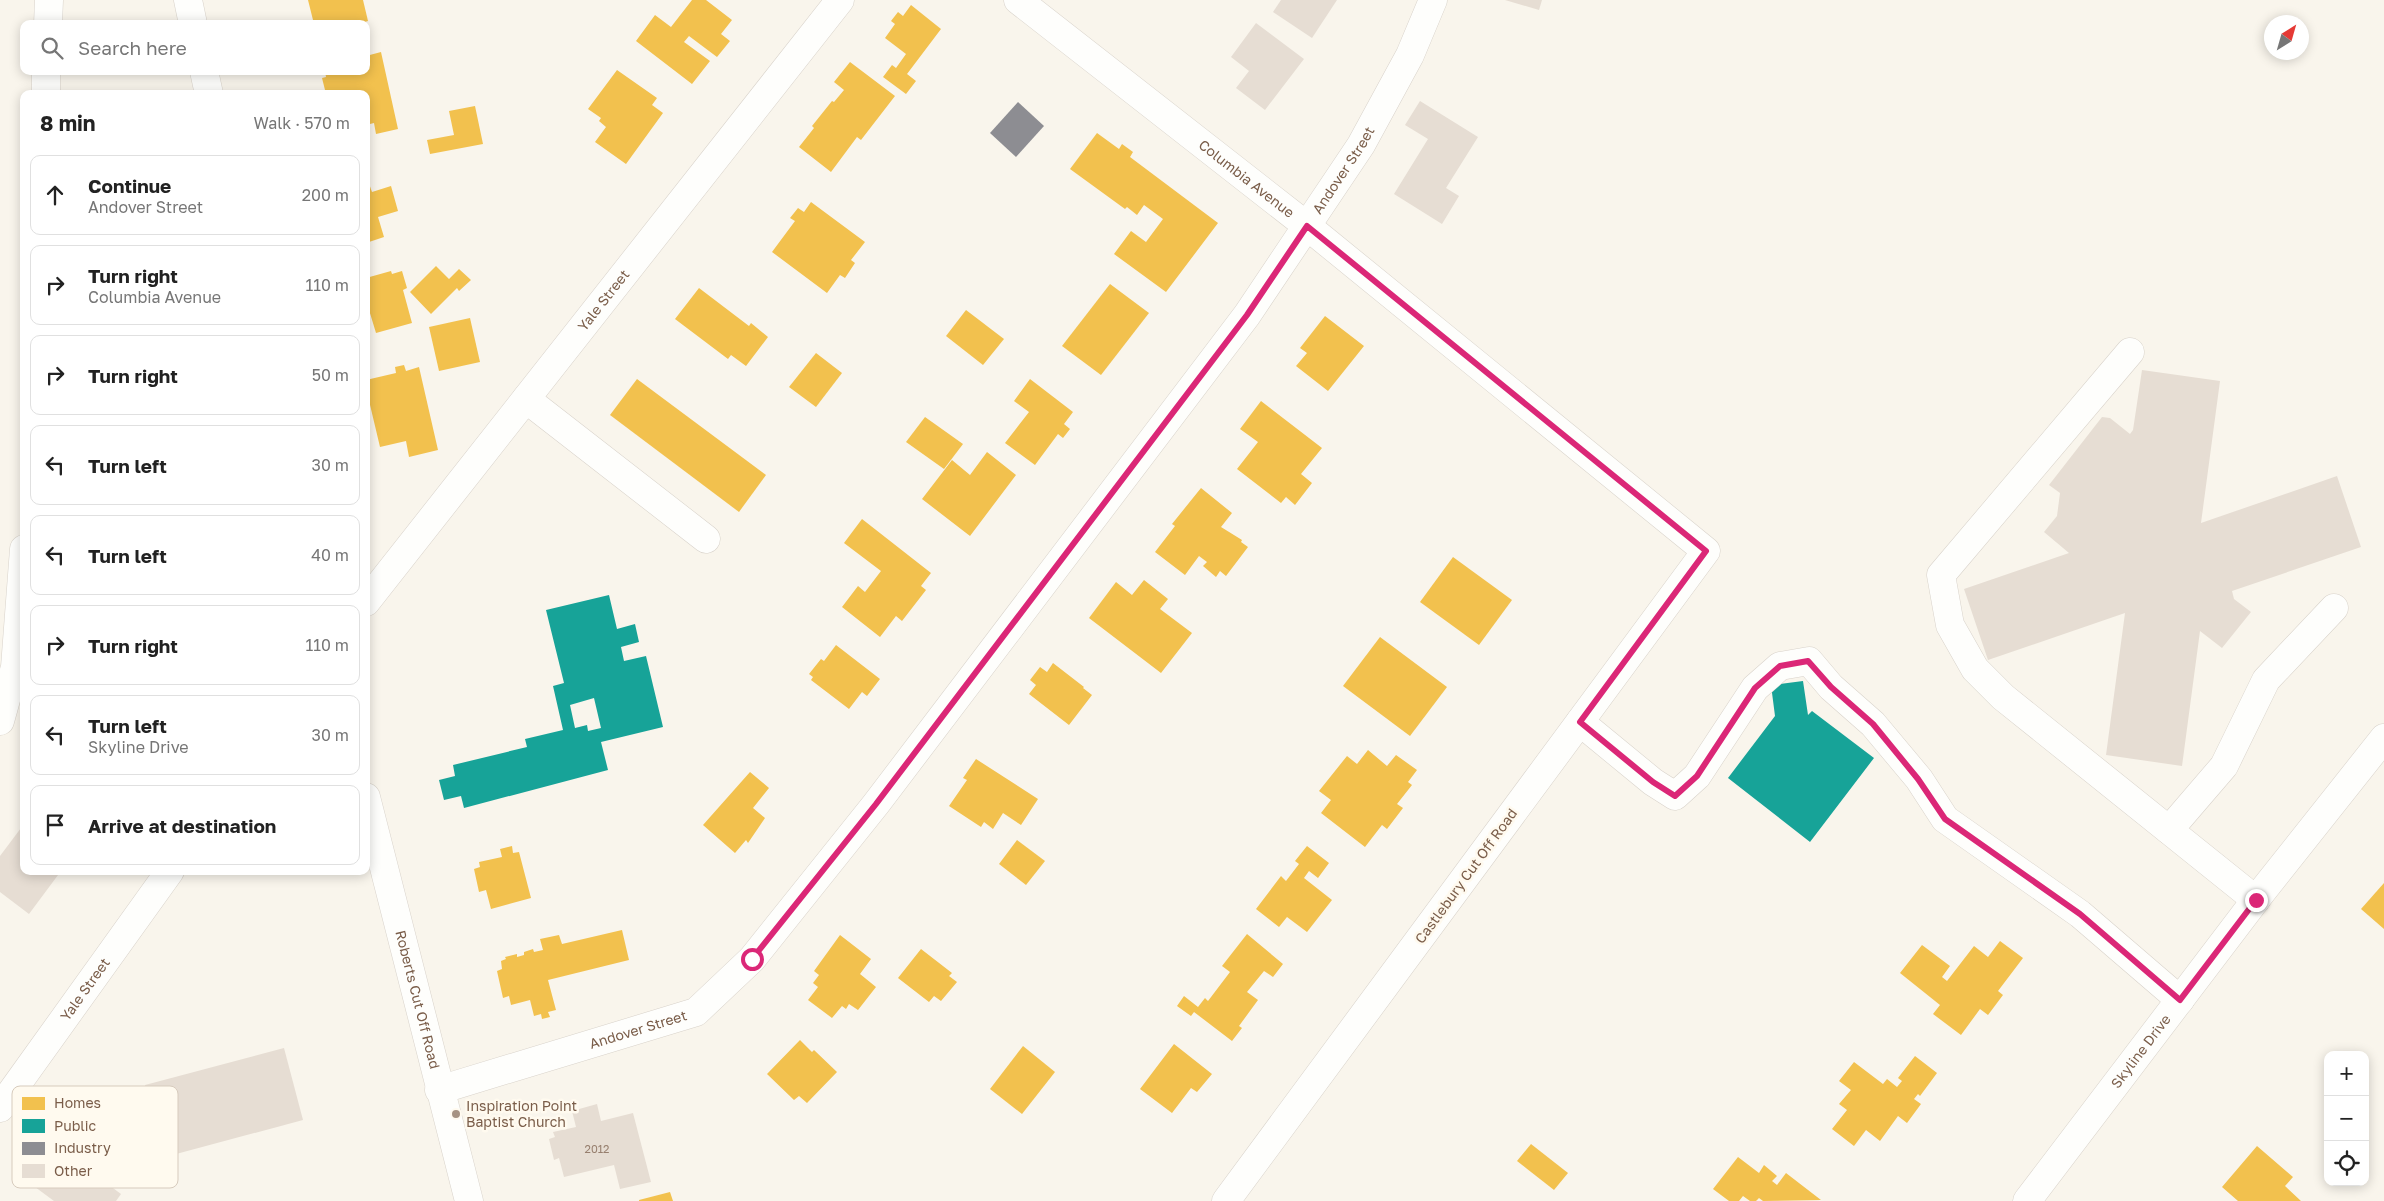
<!DOCTYPE html>
<meta charset="utf-8">
<style>
body{margin:0;font-family:"Golos Text",sans-serif;background:#f2f2f2;color:#222}
.controls{position:absolute;right:15px;bottom:15px;display:grid;overflow:hidden;border-radius:10px;box-shadow:0 2px 12px #0003}
.controls button{width:45px;height:45px;display:grid;place-items:center;padding:0;border:0;border-bottom:1px solid #e0e0e0;background:#fff;color:#222;font:25px sans-serif}
.compass{position:absolute;left:2264px;top:15px;width:45px;height:45px;border-radius:50%;background:#fff;box-shadow:0 2px 12px #0003;rotate:37deg}
.stop{position:absolute;width:15px;height:15px;margin:-11px;border:4px solid #db2777;border-radius:50%;background:#fff}
.stop.end{background:#db2777;border-color:#fff;box-shadow:0 1px 5px #0008}
.list{margin:0;padding:0;list-style:none}
h2{display:flex;justify-content:space-between;align-items:center;height:65px;margin:0;padding:0 20px;font-size:21px}
h2 small{font-size:16px;font-weight:400;color:#767676}
.list li{display:grid;grid-template-columns:32px 1fr auto;gap:15px;align-items:center;box-sizing:border-box;height:80px;margin:0 10px 10px;padding:0 10px;border:1px solid #e0e0e0;border-radius:10px}
.list b{display:block;font-size:19px;white-space:nowrap}
.list p{margin:0;font-size:16px;white-space:nowrap;color:#767676}
.list em{font-size:16px;font-style:normal;color:#767676}
.icon{flex:none;width:28px;height:28px;fill:none;stroke:currentColor;stroke-width:2;stroke-linecap:round;stroke-linejoin:round}
.map{position:relative;flex:none;width:2384px;height:1201px;overflow:hidden}
.search{position:absolute;background:#fff;box-shadow:0 2px 12px #0003;left:20px;top:20px;width:350px;height:55px;display:flex;align-items:center;gap:12px;box-sizing:border-box;padding:0 18px;border-radius:10px;color:#767676;font-size:19px}
.panel{position:absolute;background:#fff;box-shadow:0 2px 12px #0003;left:20px;top:90px;width:350px;height:785px;border-radius:10px}
.map>svg:first-child{display:block}
</style>
<div class="map">
<svg width="2384" height="1201" viewBox="0 0 2384 1201">
<rect width="100%" height="100%" fill="#f9f5ec"/>
<g fill="#f2c14e">
<path d="M308,0h55l5,21 -10,3h-44z"/>
<path d="M692,0h14l26,20 -11,14 9,7 -13,16 -28,-21 -5,6 26,19 -18,23 -56,-43 19,-26 16,12z"/>
<path d="M911,5l30,24 -34,45 9,7 -10,13 -23,-17 9,-12 4,3 10,-14 -21,-16 10,-14 -4,-3 7,-9 5,4z"/>
<path d="M381,52l17,77 -22,5 -2,-11 -8,2v-31h-40l-4,-16 4,-1 -1,-6h41v-15z"/>
<path d="M850,62l45,34 -34,44 -4,-3 -26,35 -32,-25 15,-19 -2,-2 20,-25 2,1 10,-12 -10,-8z"/>
<path d="M617,70l40,28 -5,7 11,8 -37,51 -31,-22 11,-15 -7,-6 2,-3 -13,-9z"/>
<path d="M475,106l8,38 -53,10 -3,-14 27,-5 -5,-24z"/>
<path d="M1097,133l22,16 3,-5 11,8 -3,5 88,66 -52,69 -52,-38 17,-23 15,11 17,-23 -19,-14 -7,10 -10,-8 -2,2 -55,-40z"/>
<path d="M366,175l6,17 19,-6 7,25 -20,6 6,20 -18,6z"/>
<path d="M811,202l54,40 -14,18 4,3 -10,15 -5,-3 -13,18 -55,-41 23,-31 -5,-3 8,-10 6,4z"/>
<path d="M436,266l13,13 10,-10 12,11 -12,11 -2,-3 -26,26 -21,-22z"/>
<path d="M391,271l1,3 10,-3 5,17 -4,2 9,33 -36,10 -10,-33v-22z"/>
<path d="M1110,284l39,29 -48,62 -39,-29z"/>
<path d="M699,288l50,38 2,-3 17,14 -22,29 -15,-11 -3,4 -53,-40z"/>
<path d="M966,310l38,29 -21,26 -37,-29z"/>
<path d="M1325,316l39,30 -36,45 -32,-25 11,-13 -7,-5z"/>
<path d="M470,318l10,44 -41,9 -10,-44z"/>
<path d="M816,353l26,20 -26,34 -27,-20z"/>
<path d="M404,365l2,6 13,-4 19,83 -29,7 -3,-16 -26,6 -14,-59v-8l30,-7 -1,-6z"/>
<path d="M637,379l129,96 -27,37 -129,-97z"/>
<path d="M1030,379l43,33 -9,12 6,5 -7,9 -5,-4 -23,31 -30,-22 24,-31 -15,-11z"/>
<path d="M1261,401l61,47 -21,26 11,9 -17,22 -9,-8 -5,6 -44,-34 21,-27 -18,-13z"/>
<path d="M925,417l38,27 -19,25 -38,-27z"/>
<path d="M987,452l29,23 -46,61 -48,-37 30,-39 18,15z"/>
<path d="M1201,488l31,25 -11,14 21,13 -1,2 7,5 -22,29 -6,-5 -4,6 -13,-11 4,-4 -8,-6 -14,19 -30,-23 20,-26 -3,-2z"/>
<path d="M862,519l69,54 -10,13 5,4 -24,31 -6,-5 -16,21 -38,-30 16,-21 7,6 16,-21 -37,-28z"/>
<path d="M1453,557l59,43 -33,45 -59,-43z"/>
<path d="M1144,580l24,19 -8,10 32,24 -31,40 -72,-55 27,-36 16,13z"/>
<path d="M1380,637l67,50 -37,49 -67,-50z"/>
<path d="M836,645l44,34 -13,17 -5,-4 -13,17 -38,-29 2,-3 -4,-3 12,-15 3,2z"/>
<path d="M1053,663l31,24 -1,1 9,7 -23,30 -40,-31 7,-9 -6,-5 10,-13 7,5z"/>
<path d="M1368,750l19,16 9,-11 21,15 -9,12 4,3 -15,19 6,4 -16,21 -5,-4 -17,22 -44,-34 10,-13 -12,-9 28,-35 10,8z"/>
<path d="M976,759l62,40 -17,26 -18,-12 -10,16 -9,-7 -3,5 -32,-21 18,-26 -4,-2z"/>
<path d="M750,772l19,16 -16,20 12,10 -17,25 -2,-3 -11,13 -32,-28z"/>
<path d="M1017,840l28,21 -19,24 -27,-21z"/>
<path d="M512,846l1,7 6,-1 12,46 -40,11 -5,-19 -7,2 -5,-23 6,-2 -1,-5 23,-5 -2,-8z"/>
<path d="M1307,846l22,17 -11,15 -9,-7 -5,7 28,22 -25,32 -20,-15 -8,10 -23,-18 25,-33 5,5 13,-17 -4,-3z"/>
<path d="M2384,883v46l-23,-20z"/>
<path d="M622,930l7,30 -81,20 8,30 -8,2 2,5 -8,2 -1,-5 -7,2 -4,-16 -19,5 -2,-9 -6,2 -6,-27 5,-2 -1,-8 5,-2 -1,-2 12,-3v3l7,-2v-3l9,-3 1,3 9,-2 -3,-11 19,-4 3,9z"/>
<path d="M1247,934l36,30 -10,13 -9,-6 -17,21 11,8 -19,26 3,2 -10,13 -38,-29 -3,4 -14,-10 7,-10 14,11 7,-9 3,3 22,-29 -8,-6z"/>
<path d="M840,935l31,24 -11,15 16,13 -18,23 -9,-6 -3,5 -4,-3 -10,12 -24,-18 10,-13 -5,-4 6,-8 -5,-4z"/>
<path d="M2000,941l23,17 -25,33 5,4 -15,20 -8,-6 -19,26 -28,-21 7,-9 -40,-32 22,-28 28,21 -8,11 5,4 27,-35 14,11z"/>
<path d="M921,949l31,24 -3,3 8,6 -16,19 -7,-5 -5,6 -31,-24z"/>
<path d="M800,1040l12,12 2,-2 23,22 -30,31 -8,-7 -5,4 -27,-26z"/>
<path d="M1174,1044l38,30 -15,18 -6,-4 -19,25 -32,-24z"/>
<path d="M1023,1046l32,26 -33,42 -32,-25z"/>
<path d="M1915,1056l22,17 -17,23 -2,-2 -4,5 7,5 -14,19 -9,-7 -18,25 -14,-11 -12,16 -22,-17 15,-19 -8,-6 12,-14 -12,-9 15,-19 29,22 4,-5 10,8 5,-6 -4,-3z"/>
<path d="M1531,1144l37,29 -14,17 -37,-29z"/>
<path d="M2257,1146l36,31 -8,9 16,15h-63l-16,-14z"/>
<path d="M1738,1157l21,16 5,-8 13,11 -5,5 5,4 9,-12 35,27 -58,1 -4,-3 -3,3h-6l-7,-5 -4,5h-10l-16,-12z"/>
<path d="M670,1192l3,9h-34v-1z"/>
</g>
<g fill="#17a398" fill-rule="evenodd">
<path d="M609,595l8,34 18,-5 4,18 -18,5 3,14 22,-5 17,71 -62,15 7,28 -144,38 -3,-12 -17,4 -5,-20 16,-4 -2,-11 74,-18 -2,-8 38,-9 -10,-44 11,-3 -18,-73zM594,698l7,30 -13,3 -1,-6 -12,3 -5,-23z"/>
<path d="M1803,681l5,34 4,-4 62,47 -64,84 -82,-64 47,-62 -4,-31z"/>
</g>
<path fill="#8d8d92" d="M1018,102l26,24 -28,31 -26,-24z"/>
<g fill="#e6ddd3">
<path d="M1281,0h56l-25,38 -39,-26z"/>
<path d="M1505,0h37l-3,10z"/>
<path d="M1256,23l48,36 -39,51 -29,-22 13,-17 -18,-14z"/>
<path d="M1420,101l58,36 -32,51 13,8 -17,28 -48,-30 34,-55 -23,-14z"/>
<path d="M2142,370l78,11 -19,142 136,-47 24,71 -129,44 2,8 17,13 -29,36 -22,-17 -18,135 -76,-11 19,-142 -137,47 -24,-71 105,-36 -25,-21 13,-16 3,-23 -11,-8 53,-68 8,1 20,16 3,-4z"/>
<path d="M24,824v47h37l-32,43 -29,-22v-36z"/>
<path d="M284,1048l19,72 -138,37 -20,-72z"/>
<path d="M597,1104l4,17 32,-8 18,69 -31,7 -6,-24 -50,12 -5,-19 -5,2 -5,-21 6,-2 -2,-5 23,-5 -4,-16z"/>
<path d="M59,1148l62,46 -5,7h-62l-23,-17z"/>
</g>
<g fill="none" stroke-linecap="round" stroke-linejoin="round">
<g stroke="#d8d2ca" stroke-width="29">
<g id="minor">
<path d="M188,0l5,24"/>
<path id="s1" d="M1018,0l289,226 399,325 -480,650"/>
<path d="M48,24l1,-24"/>
<path d="M204,71l5,23"/>
<path d="M46,94v-23"/>
<path d="M2130,352l-189,223 9,50 25,44 28,28 253,203"/>
<path d="M526,399l180,140"/>
<path id="s2" d="M366,602l474,-602"/>
<path d="M0,721l15,-54 9,-118"/>
<path d="M1580,722l73,60 22,14 22,-20 58,-88 25,-22 29,-5 22,26 42,37 46,55 26,40 135,95 100,86"/>
<path id="s3" d="M366,797l103,404"/>
<path d="M2169,830l55,-64 42,-86 68,-72"/>
<path id="s4" d="M439,1090l257,-78 56,-53 124,-155 371,-489 114,-170 49,-90 23,-55"/>
<path id="s5" d="M0,1108l170,-237"/>
<path id="s6" d="M2027,1201l234,-308 123,-155"/>
</g>
</g>
<use href="#minor" stroke="#fefefc" stroke-width="28"/>
</g>
<g fill="none" stroke-linecap="round" stroke-linejoin="round">
<path stroke="#db2777" stroke-width="6" d="M752,959l124,-155 371,-489 60,-89 399,325 -126,171 73,60 22,14 22,-20 58,-88 25,-22 28,-5 23,26 42,37 45,55 27,40 135,95 100,86 76,-100"/>
</g>
<circle fill="#a69282" stroke="#fffaef" stroke-width="2" cx="456" cy="1114" r="5"/>
<g text-anchor="middle" stroke-width="5" stroke-linejoin="round" paint-order="stroke">
<g font-size="11" fill="#977f6e">
<text x="597" y="1153">2012</text>
</g>
<g font-size="14" fill="#7a5d49" stroke="#fffaef">
<text dy="5" stroke="none"><textPath href="#s4" startOffset="1332">Andover Street</textPath></text>
<text dy="5" stroke="none"><textPath href="#s1" startOffset="290">Columbia Avenue</textPath></text>
<text dy="5" stroke="none"><textPath href="#s2" startOffset="384">Yale Street</textPath></text>
<text transform="translate(1466 876) rotate(-54)" y="5">Castlebury Cut Off Road</text>
<text dy="5" stroke="none"><textPath href="#s5" startOffset="146">Yale Street</textPath></text>
<text dy="5" stroke="none"><textPath href="#s3" startOffset="209">Roberts Cut Off Road</textPath></text>
<text dy="5" stroke="none"><textPath href="#s4" startOffset="208">Andover Street</textPath></text>
<text dy="5" stroke="none"><textPath href="#s6" startOffset="188">Skyline Drive</textPath></text>
</g>
<g font-size="14" fill="#7a5d49" stroke="#fffaef" text-anchor="start">
<text x="466" y="1111">Inspiration Point<tspan x="466" dy="16">Baptist Church</tspan></text>
</g>
</g>
<rect x="12" y="1086" width="166" height="102" rx="8" fill="#fffaef" stroke="#d7cbbd" stroke-width="1"/>
<rect x="22" y="1097" width="23" height="13" fill="#f2c14e"/>
<rect x="22" y="1119" width="23" height="14" fill="#17a398"/>
<rect x="22" y="1142" width="23" height="13" fill="#8d8d92"/>
<rect x="22" y="1164" width="23" height="14" fill="#e6ddd3"/>
<g font-size="14" fill="#7a5d49">
<text x="54" y="1108">Homes</text>
<text x="54" y="1131">Public</text>
<text x="54" y="1153">Industry</text>
<text x="54" y="1176">Other</text>
</g>
</svg>
<div class="controls">
<button>+</button>
<button>−</button>
<button><svg class="icon" aria-label="locate" viewBox="0 0 24 24"><circle cx="12" cy="12" r="6"/><path d="M12 2v4M12 18v4M2 12h4M18 12h4"/></svg></button>
</div>
<svg class="compass" viewBox="-18 -18 36 36"><path d="M0-13l5 13h-10z" fill="#e53935"/><path d="M0 13l5-13h-10z" fill="#767676"/></svg>
<div class="stop" style="left:752px;top:959px"></div>
<div class="stop end" style="left:2256px;top:900px"></div>
<div class="search"><svg class="icon" aria-label="search" viewBox="0 0 24 24"><circle cx="10" cy="10" r="6"/><path d="M15 15l6 6"/></svg>Search here</div>
<section class="panel">
<h2>8 min<small>Walk · 570 m</small></h2>
<ul class="list">
<li><svg class="icon" aria-label="ahead" viewBox="0 0 24 24"><path d="M12 20V5M6 11l6-6 6 6"/></svg><div><b>Continue</b><p>Andover Street</p></div><em>200 m</em></li>
<li><svg class="icon" aria-label="right" viewBox="0 0 24 24"><path d="M7 20v-9h11M14 6l5 5-5 5"/></svg><div><b>Turn right</b><p>Columbia Avenue</p></div><em>110 m</em></li>
<li><svg class="icon" aria-label="right" viewBox="0 0 24 24"><path d="M7 20v-9h11M14 6l5 5-5 5"/></svg><div><b>Turn right</b></div><em>50 m</em></li>
<li><svg class="icon" aria-label="left" viewBox="0 0 24 24"><path d="M17 20v-9H6M10 6l-5 5 5 5"/></svg><div><b>Turn left</b></div><em>30 m</em></li>
<li><svg class="icon" aria-label="left" viewBox="0 0 24 24"><path d="M17 20v-9H6M10 6l-5 5 5 5"/></svg><div><b>Turn left</b></div><em>40 m</em></li>
<li><svg class="icon" aria-label="right" viewBox="0 0 24 24"><path d="M7 20v-9h11M14 6l5 5-5 5"/></svg><div><b>Turn right</b></div><em>110 m</em></li>
<li><svg class="icon" aria-label="left" viewBox="0 0 24 24"><path d="M17 20v-9H6M10 6l-5 5 5 5"/></svg><div><b>Turn left</b><p>Skyline Drive</p></div><em>30 m</em></li>
<li><svg class="icon" aria-label="arrive" viewBox="0 0 24 24"><path d="M6 21V4h12l-3 4 3 4H6"/></svg><div><b>Arrive at destination</b></div></li>
</ul>
</section>
</div>
